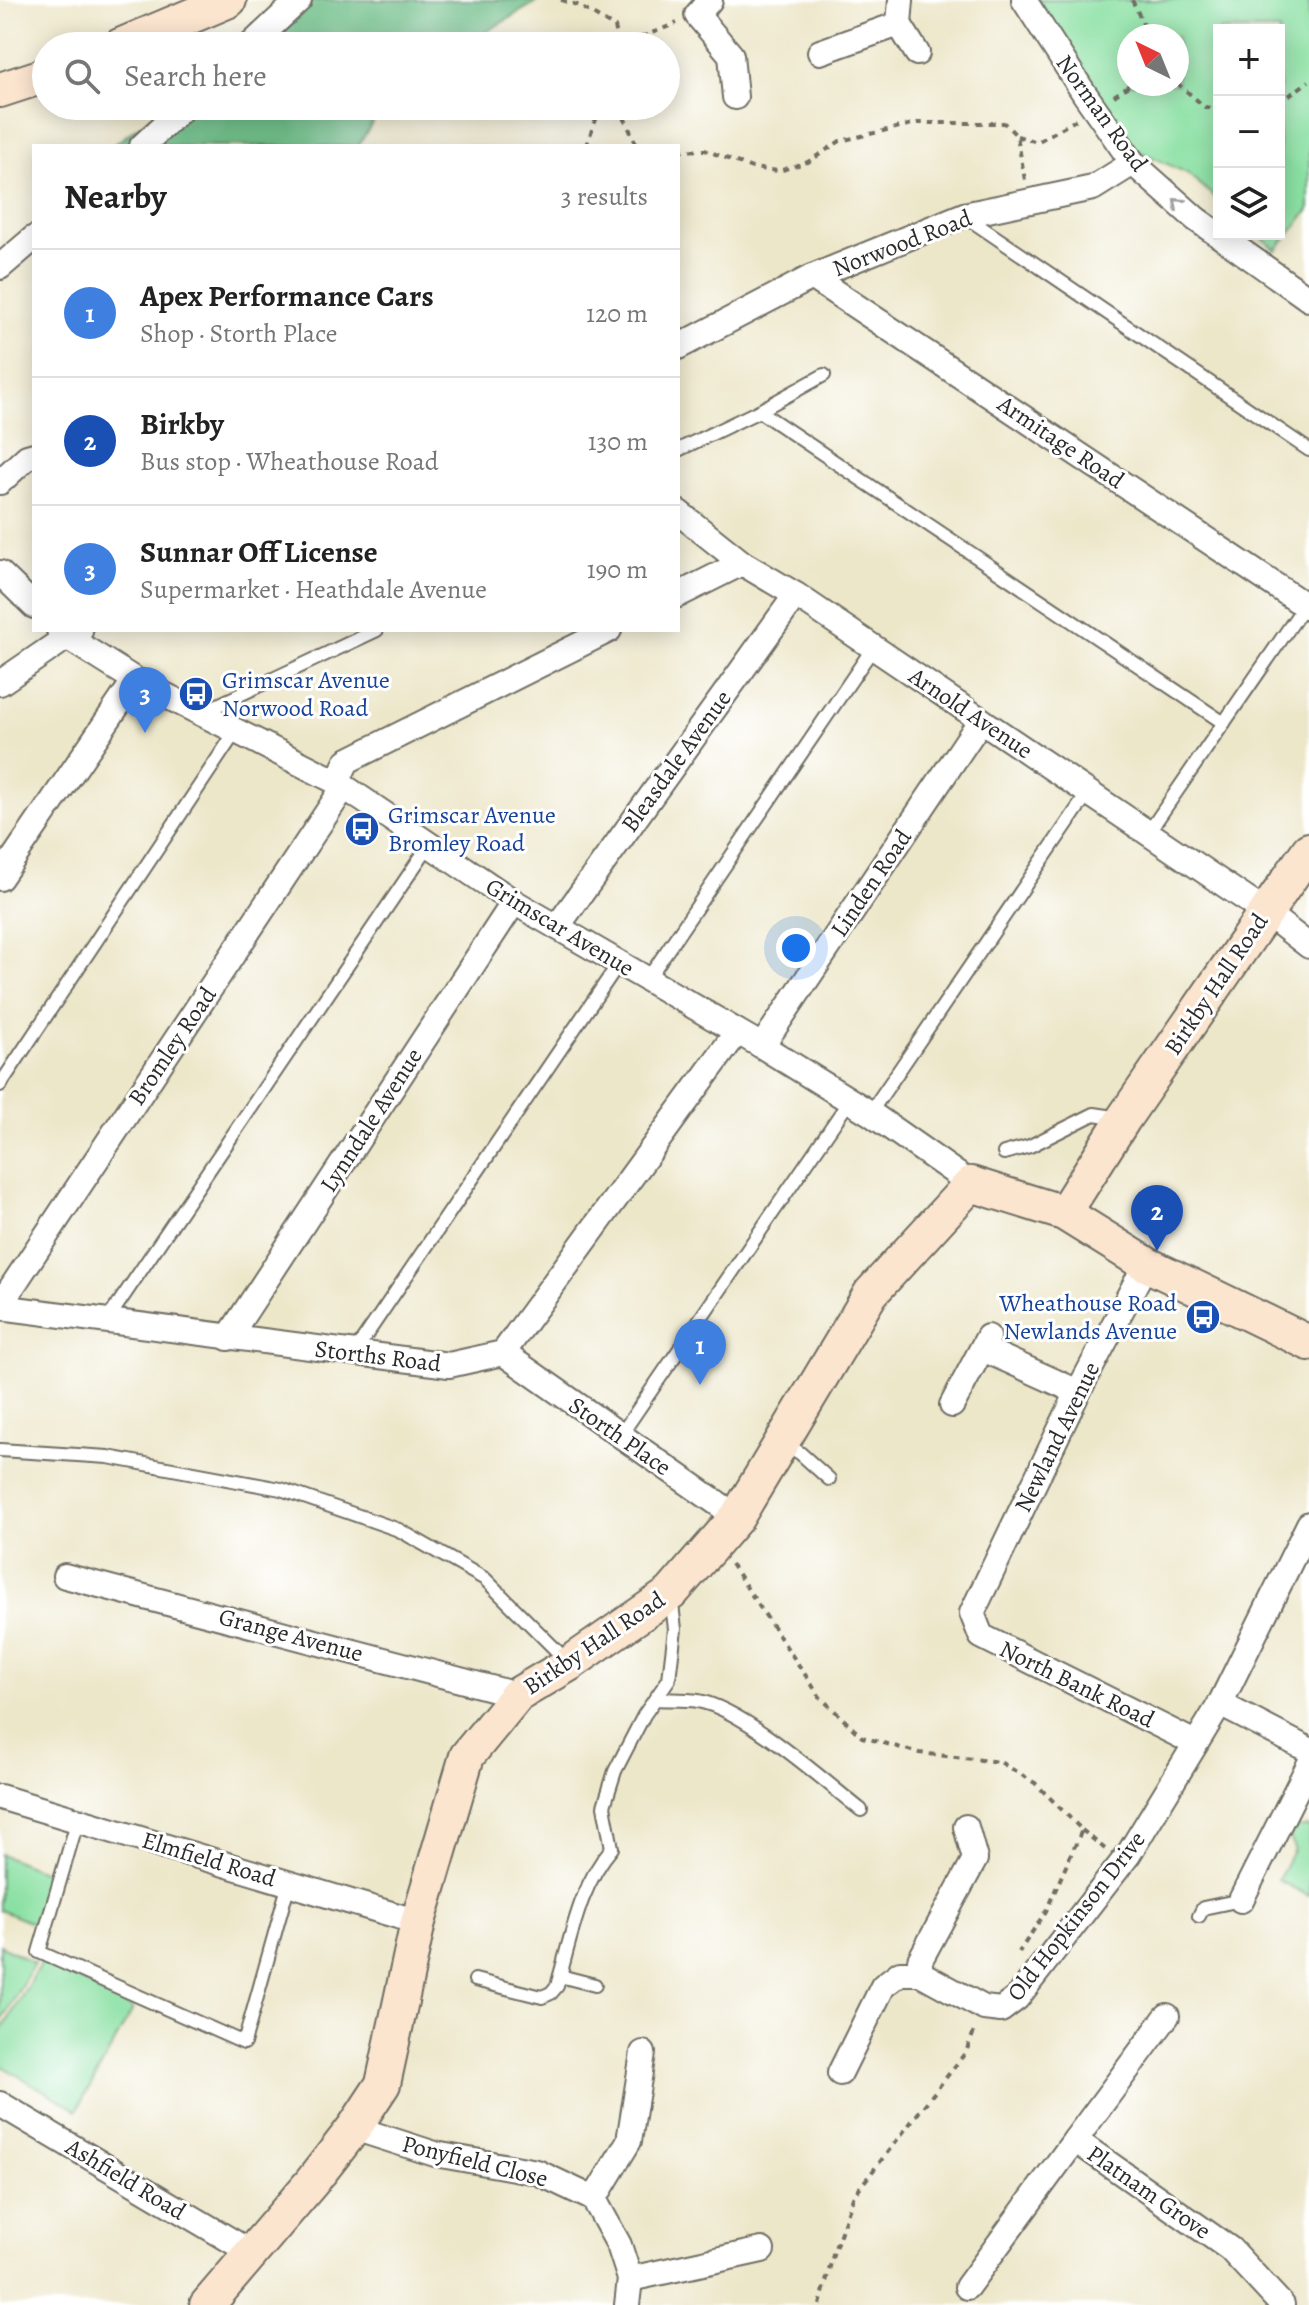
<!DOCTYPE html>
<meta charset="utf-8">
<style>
body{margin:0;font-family:Alegreya,serif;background:#f2f2f2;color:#222}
.controls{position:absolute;right:24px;top:24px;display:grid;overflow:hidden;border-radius:0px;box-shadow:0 4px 20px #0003}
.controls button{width:72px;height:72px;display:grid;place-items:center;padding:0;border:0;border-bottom:2px solid #e0e0e0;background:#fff;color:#222;font:40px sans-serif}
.compass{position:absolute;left:1117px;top:24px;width:72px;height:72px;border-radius:50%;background:#fff;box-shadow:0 4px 20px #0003;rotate:317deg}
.you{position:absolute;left:796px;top:948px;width:28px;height:28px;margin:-20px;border:6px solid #fff;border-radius:50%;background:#1a73e8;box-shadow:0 0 0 12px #1a73e833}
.badge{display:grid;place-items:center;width:52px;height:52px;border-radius:50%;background:#0b8043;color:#fff;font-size:26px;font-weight:700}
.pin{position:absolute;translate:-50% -66px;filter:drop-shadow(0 2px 4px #0008)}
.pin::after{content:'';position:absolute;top:42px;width:28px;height:24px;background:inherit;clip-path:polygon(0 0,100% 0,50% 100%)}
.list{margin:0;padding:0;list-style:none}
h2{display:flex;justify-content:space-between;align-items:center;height:104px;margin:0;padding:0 32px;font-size:34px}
h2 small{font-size:26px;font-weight:400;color:#767676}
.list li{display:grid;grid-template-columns:52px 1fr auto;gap:24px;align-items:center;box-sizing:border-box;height:128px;padding:0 32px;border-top:2px solid #e0e0e0}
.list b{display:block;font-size:30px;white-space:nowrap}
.list p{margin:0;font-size:26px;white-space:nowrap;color:#767676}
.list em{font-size:26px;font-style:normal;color:#767676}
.icon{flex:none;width:44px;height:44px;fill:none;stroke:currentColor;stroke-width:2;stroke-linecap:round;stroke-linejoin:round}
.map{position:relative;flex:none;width:1309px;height:2305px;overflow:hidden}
.search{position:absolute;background:#fff;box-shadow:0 4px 20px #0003;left:32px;top:32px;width:648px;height:88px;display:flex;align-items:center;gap:20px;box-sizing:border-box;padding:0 28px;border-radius:44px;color:#767676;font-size:30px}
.panel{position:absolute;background:#fff;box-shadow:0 4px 20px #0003;left:32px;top:144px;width:648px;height:488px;border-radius:0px}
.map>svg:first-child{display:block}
</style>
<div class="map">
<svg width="1309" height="2305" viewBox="0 0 1309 2305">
<rect width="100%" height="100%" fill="#fff"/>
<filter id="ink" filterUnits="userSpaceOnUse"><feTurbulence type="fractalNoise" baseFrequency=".0125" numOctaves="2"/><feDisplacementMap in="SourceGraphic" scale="16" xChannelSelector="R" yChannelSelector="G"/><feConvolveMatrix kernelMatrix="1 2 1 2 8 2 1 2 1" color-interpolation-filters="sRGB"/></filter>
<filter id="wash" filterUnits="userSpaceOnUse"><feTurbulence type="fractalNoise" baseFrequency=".006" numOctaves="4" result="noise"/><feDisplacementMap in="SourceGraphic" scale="32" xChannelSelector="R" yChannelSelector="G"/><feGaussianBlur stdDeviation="1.8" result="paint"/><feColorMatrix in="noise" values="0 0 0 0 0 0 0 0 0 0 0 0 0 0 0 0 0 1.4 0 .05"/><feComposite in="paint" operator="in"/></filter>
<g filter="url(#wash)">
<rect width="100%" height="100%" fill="#ede7ca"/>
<g fill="#8ae0a3" stroke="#5a8667" stroke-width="2" fill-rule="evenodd">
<path d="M1038,0h271v210l-33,40 -18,-16h21v-204h-60v171l-32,-28 -55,-25zM1129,36h48v48h-48z"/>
<path d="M1296,1827h13v69l-31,-16 16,-31 -4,-13z"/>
<path d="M0,1854l53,21 -19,49 -34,-14z"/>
<path d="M0,1945l34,18 -34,61z"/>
<path d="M43,1959l90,50 -56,101 -77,-45v-31z"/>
</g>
<g fill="#6fbe89" stroke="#4d745a" stroke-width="2">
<path d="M314,0h226l-78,46h-212z"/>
<path d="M167,106h216l-25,40h-246z"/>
</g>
</g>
<g filter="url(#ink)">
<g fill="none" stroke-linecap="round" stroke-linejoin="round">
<g stroke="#6f6d63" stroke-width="16">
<g id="lane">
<path d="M966,217l343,233"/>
<path d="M759,411l465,312"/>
<path d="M678,450l81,-39 65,-36"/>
<path d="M201,713l176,-83"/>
<path d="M1148,833l159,-231"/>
<path d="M647,980l226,-332"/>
<path d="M0,1085l236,-354"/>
<path d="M870,1113l218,-320"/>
<path d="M1004,1153l26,-7 64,-32 27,4"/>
<path d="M108,1319l321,-474"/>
<path d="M354,1353l265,-390"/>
<path d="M620,1436l230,-336"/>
<path d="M785,1444l15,9 29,26"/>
<path d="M0,1450l108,7 173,32 118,41 86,49 82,82"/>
<path d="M655,1699c14,1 29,0 43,2 46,8 125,79 163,109"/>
<path d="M78,1819l-39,133 205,91 45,-160"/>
<path d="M1199,1916l4,-8 38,-8"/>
<path d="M560,1976l35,9"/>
<path d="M475,1980l67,17 9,-4 6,-7c14,-47 22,-100 55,-138l-8,-42 11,-35 29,-56 25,-36 6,-50 -4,-33"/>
</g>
</g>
<g stroke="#6f6d63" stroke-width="28">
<g id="street">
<path d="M710,0l-13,15 34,40 4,42"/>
<path d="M1024,0l60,93 49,70 63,56 113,80"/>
<path d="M899,24l18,29"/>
<path d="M250,46l49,-46"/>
<path d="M820,52l79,-28 2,-24"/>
<path d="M142,146l43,-40"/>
<path d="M0,267l34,-29"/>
<path d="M812,277l497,331"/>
<path d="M678,347l134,-70 152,-62 129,-27 40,-25"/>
<path d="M0,482l27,-25 7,-2"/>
<path d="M678,512l64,51 54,32 469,317 44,34"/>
<path d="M0,573l34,33"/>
<path d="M678,595l64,-32"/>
<path d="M59,630l8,7 68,43 202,102 177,120 248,144 108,67 101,71"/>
<path d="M0,683l67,-46 13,-6"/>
<path d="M337,782l10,-21 262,-131"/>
<path d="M0,878l135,-198"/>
<path d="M557,927l239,-332"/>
<path d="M762,1046l219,-326"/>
<path d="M1146,1264l-68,128 -106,221 9,23 214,107"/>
<path d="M0,1305l344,-518"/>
<path d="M0,1307l449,58 54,-12 234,-321"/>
<path d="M228,1338l286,-436"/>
<path d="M983,1349l95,43"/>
<path d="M503,1353l234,164"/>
<path d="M952,1405l36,-68"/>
<path d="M65,1576l452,119"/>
<path d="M1220,1704l89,46"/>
<path d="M0,1797l418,125"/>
<path d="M1241,1900l68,-135"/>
<path d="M920,1973v-13l55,-101 -9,-32"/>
<path d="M840,2073l43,-87 17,-13h20l64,35 17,2 16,-12 111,-143 92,-151 89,-180"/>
<path d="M0,2104l252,149"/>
<path d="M354,2128l81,26 102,18 57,27 25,46 11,34 -3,26"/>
<path d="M1075,2140l92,-124"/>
<path d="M594,2199l35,-58 14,-88"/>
<path d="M630,2279l132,-29"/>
<path d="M967,2287l108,-147 155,109 52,56"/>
</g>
</g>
<g stroke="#6f6d63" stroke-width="38">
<g id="secondary">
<path d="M120,46l109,-46"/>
<path d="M0,90l46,-15"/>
<path d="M1064,1213l60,-95 185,-268"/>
<path d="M207,2305l104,-122 43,-55 29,-44 35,-162 49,-166 50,-61 52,-31 102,-71 66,-76 134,-224 100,-109 93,29 82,51 163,79"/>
</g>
</g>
<g stroke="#6f6d63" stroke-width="4" stroke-dasharray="6 6" stroke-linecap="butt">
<path d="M561,0l16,5 38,22 4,19"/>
<path d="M1132,0l17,36"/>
<path d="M619,46l58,-23"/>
<path d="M1177,83l28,24 14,3"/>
<path d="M1114,96l17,-12"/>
<path d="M1279,103l30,-22"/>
<path d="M619,106l18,40"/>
<path d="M1017,136l20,6 39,-22"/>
<path d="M586,146l15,-40"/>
<path d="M678,151l27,-1 47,18 27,3 29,-9 32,-21 77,-18h87l13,13 8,44"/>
<path d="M731,1564l89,133 42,40 57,16 81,9 35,21 47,47 -36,81 -27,41"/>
<path d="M1082,1830l23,19"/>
<path d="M820,2305l14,-54 20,-56 112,-143 9,-23"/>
</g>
<use href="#lane" stroke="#fff" stroke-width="12"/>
<use href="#street" stroke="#fff" stroke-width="24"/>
<use href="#secondary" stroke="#fbe5cf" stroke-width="34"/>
</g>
<defs><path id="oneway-chevron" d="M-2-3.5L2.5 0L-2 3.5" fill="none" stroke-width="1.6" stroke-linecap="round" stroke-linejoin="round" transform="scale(2)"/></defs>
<use stroke="#a0a0a0" href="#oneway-chevron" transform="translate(1178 203) rotate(-138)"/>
</g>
<defs>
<g id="bus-disc" transform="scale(1.8)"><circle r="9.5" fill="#1a4fb4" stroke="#fff"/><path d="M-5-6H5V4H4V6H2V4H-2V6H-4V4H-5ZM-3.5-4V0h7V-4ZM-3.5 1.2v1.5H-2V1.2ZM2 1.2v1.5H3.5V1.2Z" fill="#fff"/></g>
</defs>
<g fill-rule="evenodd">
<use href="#bus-disc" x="196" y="694"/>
<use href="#bus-disc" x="362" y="829"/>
<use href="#bus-disc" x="1203" y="1317"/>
</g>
<g text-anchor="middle" stroke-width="6" stroke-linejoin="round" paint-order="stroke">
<g font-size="24" fill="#2b2b2b" stroke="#fff">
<text transform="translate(1102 113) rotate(54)" y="8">Norman Road</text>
<text transform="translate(902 243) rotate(-21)" y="8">Norwood Road</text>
<text transform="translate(1061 442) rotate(34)" y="8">Armitage Road</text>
<text transform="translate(971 713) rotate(34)" y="8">Arnold Avenue</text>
<text transform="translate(676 761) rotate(-54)" y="8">Bleasdale Avenue</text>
<text transform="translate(871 883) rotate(-56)" y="8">Linden Road</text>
<text transform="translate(560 927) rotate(31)" y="8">Grimscar Avenue</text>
<text transform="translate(1216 984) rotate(-56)" y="8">Birkby Hall Road</text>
<text transform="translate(172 1046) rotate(-56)" y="8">Bromley Road</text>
<text transform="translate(371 1120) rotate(-57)" y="8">Lynndale Avenue</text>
<text transform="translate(378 1356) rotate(7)" y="8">Storths Road</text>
<text transform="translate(620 1436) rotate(35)" y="8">Storth Place</text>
<text transform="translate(1057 1437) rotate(-64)" y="8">Newland Avenue</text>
<text transform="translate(291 1635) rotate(15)" y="8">Grange Avenue</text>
<text transform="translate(594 1643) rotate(-34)" y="8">Birkby Hall Road</text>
<text transform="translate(1077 1684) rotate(26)" y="8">North Bank Road</text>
<text transform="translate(209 1859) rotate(17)" y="8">Elmfield Road</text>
<text transform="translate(1076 1916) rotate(-52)" y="8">Old Hopkinson Drive</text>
<text transform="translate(475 2161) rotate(14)" y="8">Ponyfield Close</text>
<text transform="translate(126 2179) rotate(31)" y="8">Ashfield Road</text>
<text transform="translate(1149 2192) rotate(35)" y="8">Platnam Grove</text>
</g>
<g font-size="24" fill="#164399" stroke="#fff" text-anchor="start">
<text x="222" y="688">Grimscar Avenue<tspan x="222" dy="28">Norwood Road</tspan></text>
<text x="388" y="823">Grimscar Avenue<tspan x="388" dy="28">Bromley Road</tspan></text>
<text x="1177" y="1311" text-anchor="end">Wheathouse Road<tspan x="1177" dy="28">Newlands Avenue</tspan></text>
</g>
</g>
</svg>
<div class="controls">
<button>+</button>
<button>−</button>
<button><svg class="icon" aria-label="layers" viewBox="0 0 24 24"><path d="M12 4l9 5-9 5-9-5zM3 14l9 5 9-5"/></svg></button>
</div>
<svg class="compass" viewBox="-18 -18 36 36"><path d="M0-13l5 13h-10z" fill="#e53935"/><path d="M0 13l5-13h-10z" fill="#767676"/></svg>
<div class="you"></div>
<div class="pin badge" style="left:700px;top:1385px;background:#3f7fe0">1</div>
<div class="pin badge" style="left:1157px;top:1251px;background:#1a4fb4">2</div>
<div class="pin badge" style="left:145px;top:733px;background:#3f7fe0">3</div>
<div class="search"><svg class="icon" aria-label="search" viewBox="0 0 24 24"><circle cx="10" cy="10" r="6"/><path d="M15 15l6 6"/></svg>Search here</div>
<section class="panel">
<h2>Nearby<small>3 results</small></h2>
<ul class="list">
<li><span class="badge" style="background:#3f7fe0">1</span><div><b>Apex Performance Cars</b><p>Shop · Storth Place</p></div><em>120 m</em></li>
<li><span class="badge" style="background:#1a4fb4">2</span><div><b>Birkby</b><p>Bus stop · Wheathouse Road</p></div><em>130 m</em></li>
<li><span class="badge" style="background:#3f7fe0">3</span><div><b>Sunnar Off License</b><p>Supermarket · Heathdale Avenue</p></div><em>190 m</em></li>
</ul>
</section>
</div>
